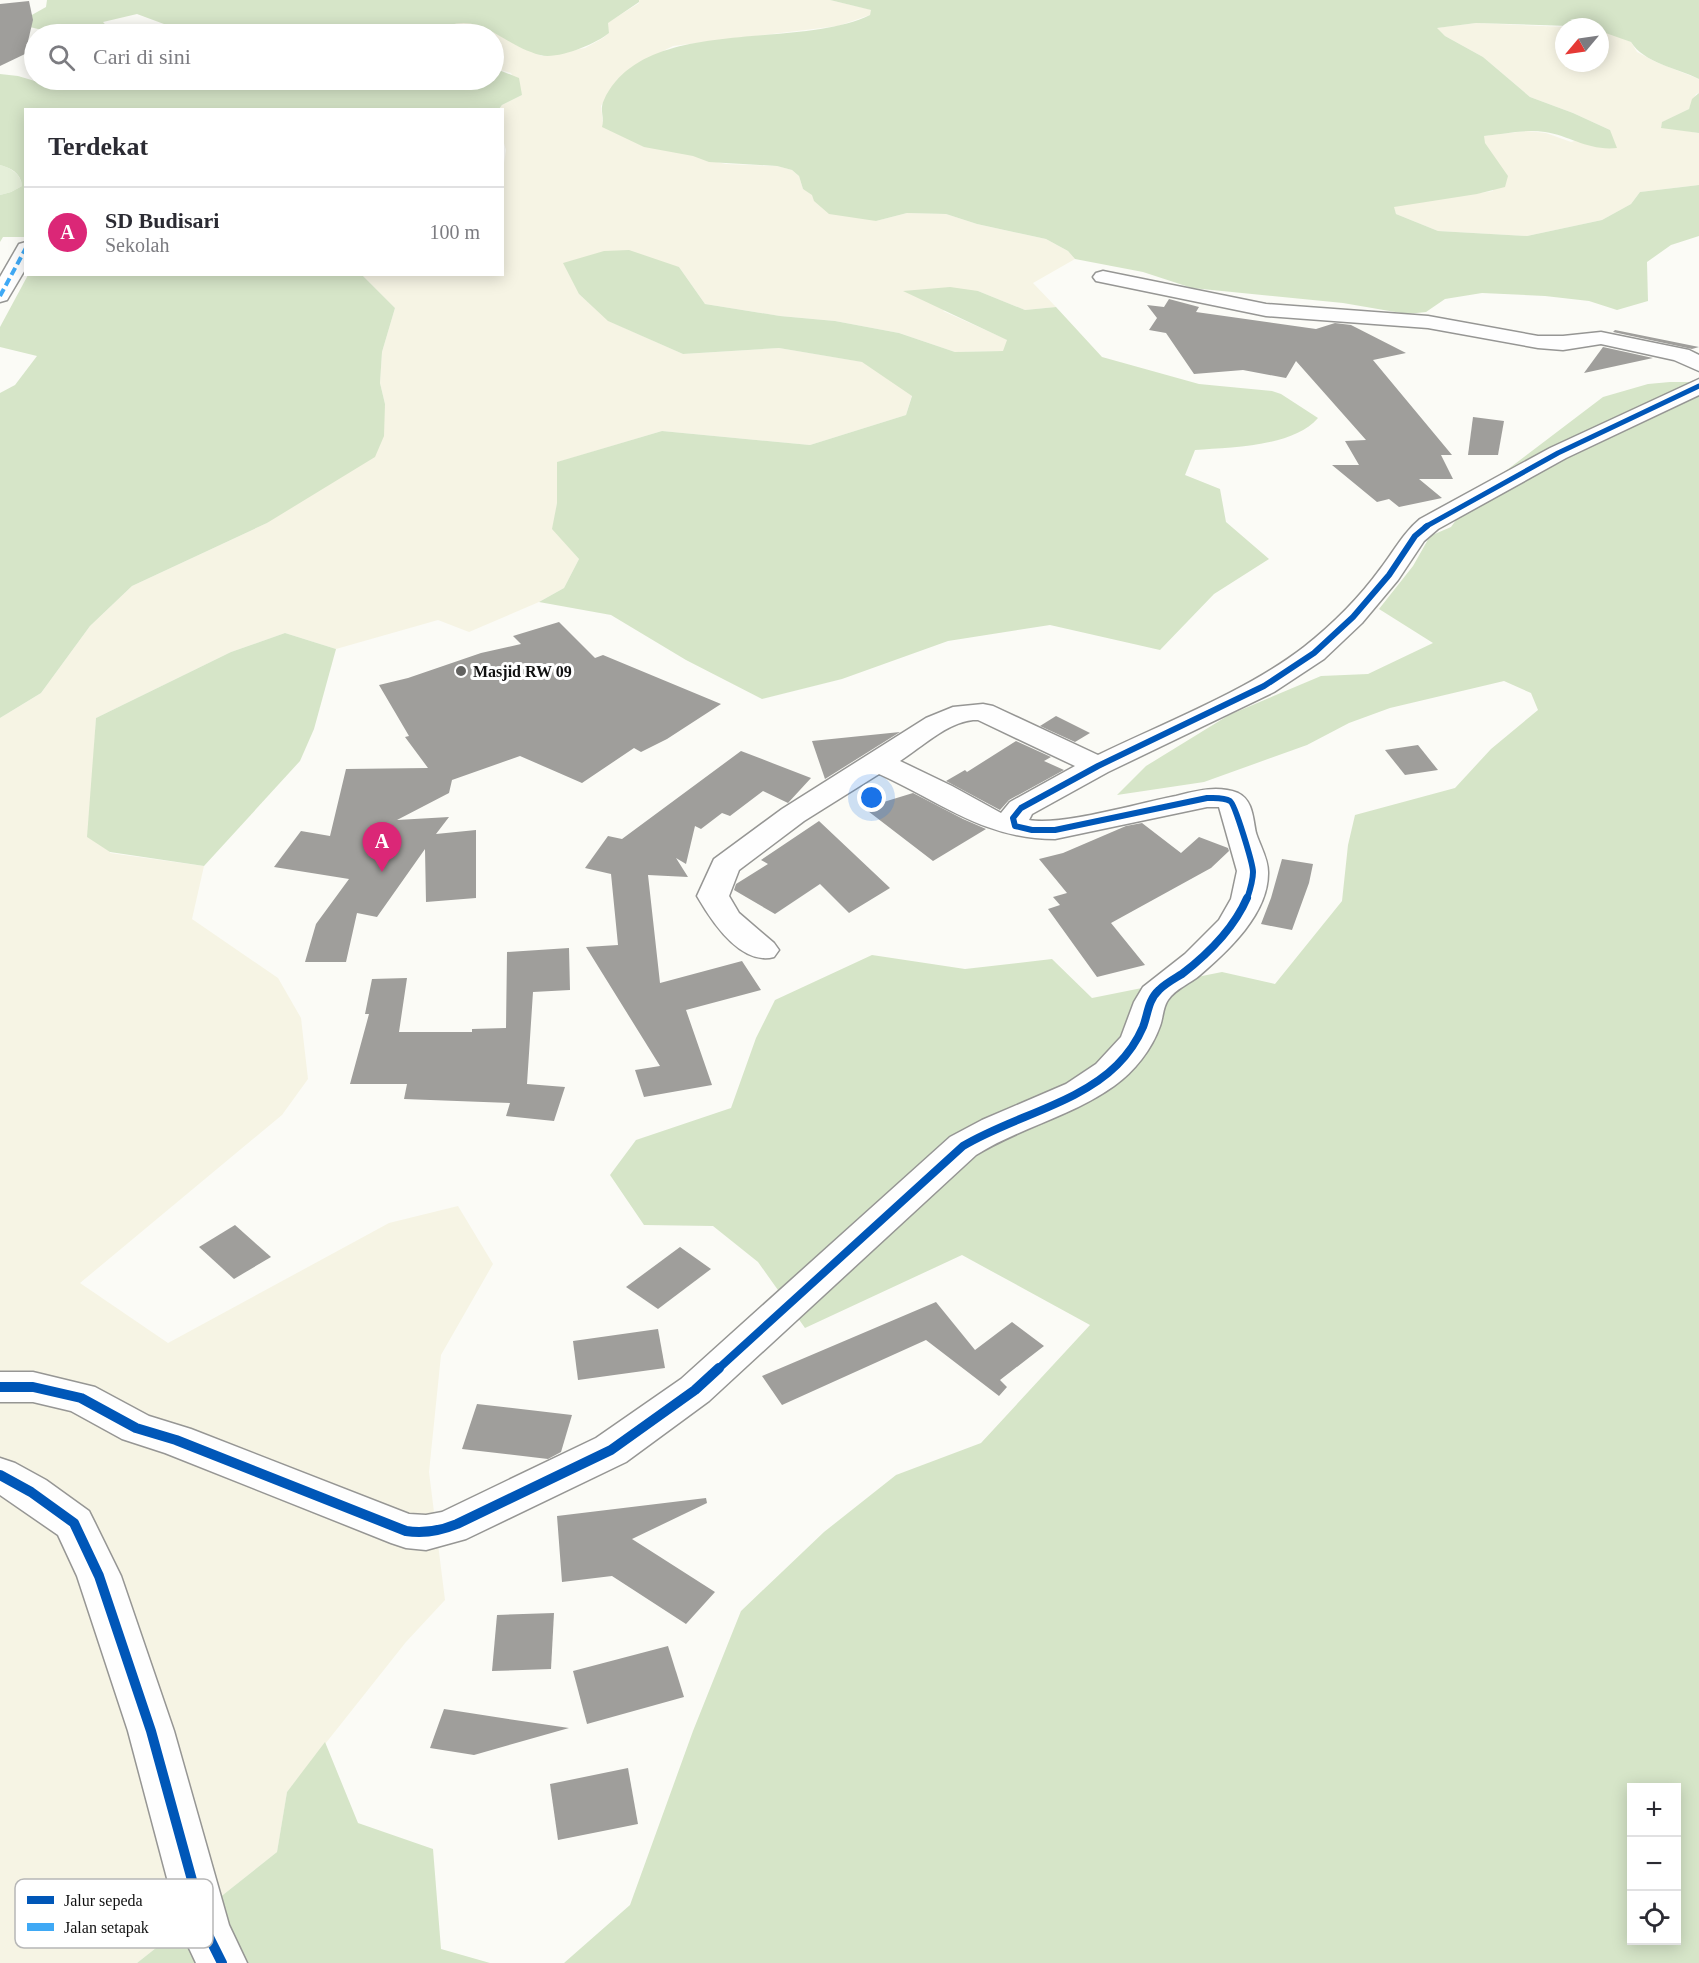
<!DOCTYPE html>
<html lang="id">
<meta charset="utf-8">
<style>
body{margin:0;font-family:"Times New Roman",serif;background:#f2f2f3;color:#2b2b33}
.controls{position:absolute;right:18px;bottom:18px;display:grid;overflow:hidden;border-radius:0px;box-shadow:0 3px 15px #0003}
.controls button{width:54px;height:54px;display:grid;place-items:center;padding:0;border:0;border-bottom:2px solid #e1e1e2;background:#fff;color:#2b2b33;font:30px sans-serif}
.compass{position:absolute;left:1555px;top:18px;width:54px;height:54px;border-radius:50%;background:#fff;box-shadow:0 3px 15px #0003;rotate:241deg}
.you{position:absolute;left:872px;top:798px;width:21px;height:21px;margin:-15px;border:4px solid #fff;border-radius:50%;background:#1a73e8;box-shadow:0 0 0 9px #1a73e833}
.badge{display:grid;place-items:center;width:39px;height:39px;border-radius:50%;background:#db2777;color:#fff;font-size:20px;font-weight:700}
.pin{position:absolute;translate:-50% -50px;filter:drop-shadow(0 2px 3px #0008)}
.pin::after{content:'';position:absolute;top:32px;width:21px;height:18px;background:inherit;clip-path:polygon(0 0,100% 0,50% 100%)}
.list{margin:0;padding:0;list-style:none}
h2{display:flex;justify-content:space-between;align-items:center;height:78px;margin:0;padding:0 24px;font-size:26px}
h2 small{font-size:20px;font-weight:400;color:#7c7c81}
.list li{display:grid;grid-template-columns:39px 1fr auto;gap:18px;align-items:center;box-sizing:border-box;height:90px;padding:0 24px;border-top:2px solid #e1e1e2}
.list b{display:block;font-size:22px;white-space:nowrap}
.list p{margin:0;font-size:20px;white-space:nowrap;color:#7c7c81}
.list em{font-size:20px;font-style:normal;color:#7c7c81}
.icon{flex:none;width:33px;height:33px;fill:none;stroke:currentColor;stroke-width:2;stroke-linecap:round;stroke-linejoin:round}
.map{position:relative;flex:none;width:1699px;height:1963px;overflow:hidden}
.search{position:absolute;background:#fff;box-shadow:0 3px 15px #0003;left:24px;top:24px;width:480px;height:66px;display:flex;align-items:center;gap:15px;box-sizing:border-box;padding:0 21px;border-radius:33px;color:#7c7c81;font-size:22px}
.panel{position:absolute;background:#fff;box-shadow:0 3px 15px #0003;left:24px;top:108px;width:480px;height:168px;border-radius:0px}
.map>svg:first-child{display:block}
</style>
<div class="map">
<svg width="1699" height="1963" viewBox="0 0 1699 1963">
<rect width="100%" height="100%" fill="#fbfbf6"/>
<g fill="#f6f4e4">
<path d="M639,0h191l42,10 -2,5 -32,11 -165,20 -41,21 -15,13 -16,26 2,17 104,37 19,4 51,2 15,4 7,6 4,13 73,32 31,-8 39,1 31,10 69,15 22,12 7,8 -42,24 23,24 -31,3 -47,-19 -35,20 65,29 -4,11 -49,1 -56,-19 -64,-12 -55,-5 -75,-12 -26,-37 -100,27 30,27 74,33 96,-6 84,14 49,33 -6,20 -96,30 -148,-14 -104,31 -1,41 -4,26 26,30 -15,29 -25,14 -70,30 -31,-12 -102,29 -51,-16 -54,19 -135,66 -3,51 17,84 94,13 -12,53 86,59 23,40 7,61 -26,36 -202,168 88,60 221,-120 69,-17 35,58 -52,91 -12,117 16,128 -39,42 -119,150 -10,60 -140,111h-137v-1245l41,-25 49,-67 42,-40 135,-63 118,-119 -5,-21 2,-31 13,-44 -33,-33 140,-1v-98l4,-26 -3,-10 -1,-30 -3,-1 3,-4 20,-10 -11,-22 -17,-5v-34h-64l17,-10 16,-2 13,2 66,32 43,-8 18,-10 6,-5 -2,-10 32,-20z"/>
<path d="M1476,23l90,4h-2v36h36v-32l10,2 21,9 6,10 19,10 43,17v14l-3,1 -7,15 -26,13 -2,5 38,6v52l-59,7 -9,12 -29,16 -75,16 -89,-5 -42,-17 -3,-8 100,-15 -10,-55 44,-5 19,2 25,9 39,-12 -37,-17 -43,-16 -47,-40 -38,-21 -9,-8z"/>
</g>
<path fill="#e5efd9" d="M0,165c11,3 21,9 22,21l-11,6 -11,3z"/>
<g fill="#d6e5c8" fill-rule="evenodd">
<path d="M47,0h592v2l-31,21 1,10c-13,11 -52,27 -69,22 -45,-12 -60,-51 -110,-21h-265l7,-7 -35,-13 -34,8 11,12h-56l-28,-7v-11l16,-9z"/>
<path d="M830,0h869v79c-22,-11 -55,-16 -68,-37l-31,-11v-4l-124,-4 -39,5 8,8 38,21 47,40 43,16 37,17 7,18c-29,3 -46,-12 -72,-16 -20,-3 -41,2 -61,4l1,7 23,33 -3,11 -28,7 -83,13 2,7 42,17 89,5 75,-16 29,-16 9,-12 59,-7v51l-28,9 -24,17 1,39 -31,9 -28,-9 -44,-5 -63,-3 -37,6 -19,13 -19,2 -64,-11 -151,-15 -49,-16 -68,-13 -7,-8 -22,-12 -69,-15 -31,-10 -39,-1 -31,8 -47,-7 -15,-13 -2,-6 -9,-6 -4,-13 -7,-6 -15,-4 -68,-4 -16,-6 -49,-9 -42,-20c3,-10 -3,-17 2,-27 40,-86 192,-49 266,-85l1,-5z"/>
<path d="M494,68l25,10 3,17 -20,10 -3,4 -473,1 -1,127h-22l-3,5v-47l11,-3 11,-6c-1,-13 -11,-18 -22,-21v-91l18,2 37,11 29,-7h410z"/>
<path d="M1699,93v40l-38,-5 1,-6 27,-13 3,-10z"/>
<path d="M629,250l50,17 26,37 75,12 55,5 64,12 56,19 48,-1 4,-11 -104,-49 47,-4 28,4 47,19 31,-3 46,50 97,27 73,7 9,3 37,24c-25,29 -87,29 -123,32l-10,25 35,14 6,33 43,37 -55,35 -54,56 -110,-25 -102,16 -106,38 -80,20 -76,-39 -75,-45 -72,-13 25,-14 15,-29 -27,-30 5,-26v-41l105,-31 148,14 96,-30 6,-19 -50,-34 -83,-14 -96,6 -75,-33 -29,-27 -16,-31 41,-12z"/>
<path d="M28,275h334l33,33 -13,44 -2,31 5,21 -1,32 -9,21 -108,66 -135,63 -42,40 -49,67 -41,25v-325l15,-8 22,-29 -37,-9v-20z"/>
<path d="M1670,382h29v1581h-1135l66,-58 63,-174 48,-120 83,-79 72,-57 85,-32 109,-118 -128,-70 -157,73 -47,-66 -45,-36 -69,-1 -34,-50 26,-35 95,-32 25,-70 19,-38 97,-45 93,14 87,-10 40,39 130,-26 53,12 67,-83 6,-56 7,-30 100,-27 36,-39 47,-39 -7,-17 -27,-12 -114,27 -41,15 -42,22 -103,37 -87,13 29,-29 83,-51 92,-39 47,-2 65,-31 -54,-34 34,-43 17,-30 21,-9 23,-32 129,-98 45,-13zM1632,1788h44v152h-44z"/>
<path d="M285,633l51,16 -22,80 -14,32 -96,105 -94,-14 -23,-15 9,-119 135,-66z"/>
<path d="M325,1742l33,81 75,26 8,100 49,14h-353l140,-111 10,-60z"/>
</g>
<g fill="#9f9e9b">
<path d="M29,1l4,19 -8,34 -25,12v-62z"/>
<path d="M1169,299l30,8 -3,5 120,17 19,-6 16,2 55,28 -33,7 79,95h-11l12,24h-34l23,19 -43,9 -10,-8 -12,3 -45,-37h27l-14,-24 21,-1 -70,-79 -10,17 -43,-8 -49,4 -28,-41 -17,-3 8,-12 -10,-13 17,2z"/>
<path d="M1615,330l84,17 -7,2 -79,-17z"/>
<path d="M1603,347l50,11 -69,15z"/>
<path d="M1473,417l31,4 -6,34h-30z"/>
<path d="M559,622l36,36 8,-3 118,49 -54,35 -26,13 -7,-4 -52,35 -62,-27 -68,24 -3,13 -52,27 52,-3 -13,17 40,-4v68l-50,4 -1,-53 -48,68 -20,-4 -11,49h-41l11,-38 33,-45 -75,-12 27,-36 29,5 16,-67 82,-1 -23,-31 4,-1 -30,-51 29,-7 73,-25 40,-9 -8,-8z"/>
<path d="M1056,716l34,17 -15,9 -35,-16z"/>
<path d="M900,732l-75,47 -13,-38z"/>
<path d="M1016,741l35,16 -7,4 20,9 -55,30 -9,10 -54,-29 19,-11 2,2z"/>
<path d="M1418,745l20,25 -33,5 -20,-25z"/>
<path d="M741,751l70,27 -23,25 -25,-12 -33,25 -8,-3 -21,16 -6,-3 -9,38 -10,-6 12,19 -40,-2 12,108 82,-22 19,29 -75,20 26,75 -68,12 -9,-27 25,-4 -74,-119 32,-2 -7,-71 -26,-6 23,-32 14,3z"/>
<path d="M913,793l50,26 23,10 -53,32 -69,-53z"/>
<path d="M819,821l71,67 -41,25 -29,-29 -45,30 -41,-24 2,-6 32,-20 -7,-4z"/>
<path d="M1142,823l39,30 18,-16 29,11 1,3 -18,17 -100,55 34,42 -48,12 -49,-68 12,-4 -7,-8 14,-4 -28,-34 24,-6 63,-27z"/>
<path d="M1282,859l31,5 -4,19 -17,47 -31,-6 10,-26z"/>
<path d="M569,948l1,42 -37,2 -6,92 38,3 -11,34 -48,-5 4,-13 -106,-4 3,-15h-57l19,-70h-4l7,-35 35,-1 -8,54h73v-3l34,-1 1,-76z"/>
<path d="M235,1225l36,32 -37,22 -35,-32z"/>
<path d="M680,1247l31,22 -53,40 -32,-22z"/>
<path d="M936,1302l39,48 37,-28 32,24 -44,34 7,7 -8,9 -73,-56 -144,65 -20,-29z"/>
<path d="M658,1329l7,39 -87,12 -5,-39z"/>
<path d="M477,1404l95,11 -11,37 -13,7 -86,-10z"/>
<path d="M706,1498l1,5 -75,36 83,53 -29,32 -74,-48 -50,6 -5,-66z"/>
<path d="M554,1613l-3,56 -59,2 5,-56z"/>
<path d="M668,1646l16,51 -97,27 -14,-53z"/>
<path d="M444,1709l58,9 67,10 -95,27 -44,-7z"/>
<path d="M628,1768l10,56 -80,16 -8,-56z"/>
</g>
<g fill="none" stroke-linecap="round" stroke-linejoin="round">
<g stroke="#969694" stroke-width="3">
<g id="minor">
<path d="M26,242v26l-19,32 -7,2v-25l19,-33z"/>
<path d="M1103,271l163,33 162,12 110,20h25l38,-4 88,18 10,5v16l-25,-11 -73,-16 -38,6 -25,-2 -110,-20 -162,-12 -170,-35 -3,-4 3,-4z"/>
<path d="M1699,379v16l-133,63 -128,71 -14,12 -26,39 -36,43 -38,36 -50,33 -166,80 -76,42 -3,6c34,6 110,-17 147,-24 20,-5 41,-11 62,-3 15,7 15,26 18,40 4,13 12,25 12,39 1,41 -39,78 -68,103 -9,8 -25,14 -32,25 -5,7 -5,18 -8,26 -8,23 -26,46 -46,60 -42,30 -95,42 -138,69l-267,246 -83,61 -160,77 -40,11 -20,-2 -15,-5 -226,-90 -43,-14 -51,-28 -38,-9h-33v-30h33l62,15 54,29 42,13 218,85 17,1 16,-3 154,-74 85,-59 269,-242 32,-17 84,-36 30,-20 25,-27 13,-35 9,-15 42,-33 34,-34 12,-21 6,-28 -18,-64h-12l-152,32c-71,0 -114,-37 -176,-65l-75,47 -65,49 -10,26 10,17 35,30 5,7 -5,7c-33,9 -62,-35 -77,-61l17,-37 68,-50 144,-91 27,-11 30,-3 10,2 105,49c66,-32 149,-64 206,-108 28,-22 56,-50 77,-79 13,-17 22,-35 39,-49l130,-71zM973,720h5l97,46 -65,36 -9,11 -49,-27 -52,-25c22,-14 46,-38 73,-41z"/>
<path d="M0,1458l15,5 31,17 43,31 6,12 26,53 53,155 55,194 18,38h-51l-15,-32 -53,-200 -51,-155 -19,-41 -58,-40z"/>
</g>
</g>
<use href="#minor" fill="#fefefe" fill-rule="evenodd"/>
<path stroke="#3fa9f5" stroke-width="4" stroke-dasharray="8 4" stroke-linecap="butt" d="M0,296l26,-48"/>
<g stroke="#fff" stroke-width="8">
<path id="cycleway-far3" d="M1425,527l133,-74 141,-67"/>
</g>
<g stroke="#fff" stroke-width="9">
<path id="cycleway-far2" d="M1247,899c3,-9 6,-18 6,-27 0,-8 -18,-68 -23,-71 -6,-4 -16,-3 -23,-3l-152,32h-23l-17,-4 -2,-8 8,-10 77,-42 166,-80 50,-33 39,-36 36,-42 26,-39 12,-10"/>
</g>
<g stroke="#fff" stroke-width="12">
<path id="cycleway-far1" d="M718,1369l245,-223c48,-29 115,-42 154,-81 11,-11 20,-24 26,-38 5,-13 5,-27 16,-37 7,-7 15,-11 23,-16 26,-20 52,-46 65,-76"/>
</g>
<g stroke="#fff" stroke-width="14">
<g id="cycleway">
<path d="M0,1387h33l48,11 55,30 40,12 230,91c18,3 34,0 51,-7l154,-74 84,-60 24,-22"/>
<path d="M0,1475l31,17 43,31 25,53 52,155 55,200 16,32"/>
</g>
</g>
<use href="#cycleway-far3" stroke="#0057b8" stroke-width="5"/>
<use href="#cycleway-far2" stroke="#0057b8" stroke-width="6"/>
<use href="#cycleway-far1" stroke="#0057b8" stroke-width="8"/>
<use href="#cycleway" stroke="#0057b8" stroke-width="10"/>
</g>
<circle fill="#626260" stroke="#fff" stroke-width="2" cx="461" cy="671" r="6"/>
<g text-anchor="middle" stroke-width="6" stroke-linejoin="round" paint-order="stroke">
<g font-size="16" font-weight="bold" fill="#101010" stroke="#fff" text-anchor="start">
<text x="473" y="677">Masjid RW 09</text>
</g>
</g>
<rect x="15" y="1879" width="198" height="69" rx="9" fill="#fff" stroke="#b7b7b7" stroke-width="1.5"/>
<rect x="27" y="1896" width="27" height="8" fill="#0057b8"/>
<rect x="27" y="1923" width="27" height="8" fill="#3fa9f5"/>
<g font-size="16" fill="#101010">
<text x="64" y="1906">Jalur sepeda</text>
<text x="64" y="1933">Jalan setapak</text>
</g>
</svg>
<div class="controls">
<button>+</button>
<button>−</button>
<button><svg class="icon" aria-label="locate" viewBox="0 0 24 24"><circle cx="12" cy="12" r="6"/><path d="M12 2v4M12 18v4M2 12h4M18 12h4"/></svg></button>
</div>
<svg class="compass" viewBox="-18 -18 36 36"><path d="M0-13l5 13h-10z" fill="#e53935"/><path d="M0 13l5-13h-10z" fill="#7c7c81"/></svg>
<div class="you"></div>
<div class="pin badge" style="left:382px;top:872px">A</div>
<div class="search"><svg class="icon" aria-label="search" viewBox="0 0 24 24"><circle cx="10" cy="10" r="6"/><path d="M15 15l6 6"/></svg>Cari di sini</div>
<section class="panel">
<h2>Terdekat<small></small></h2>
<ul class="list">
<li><span class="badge">A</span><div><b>SD Budisari</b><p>Sekolah</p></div><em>100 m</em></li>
</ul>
</section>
</div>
